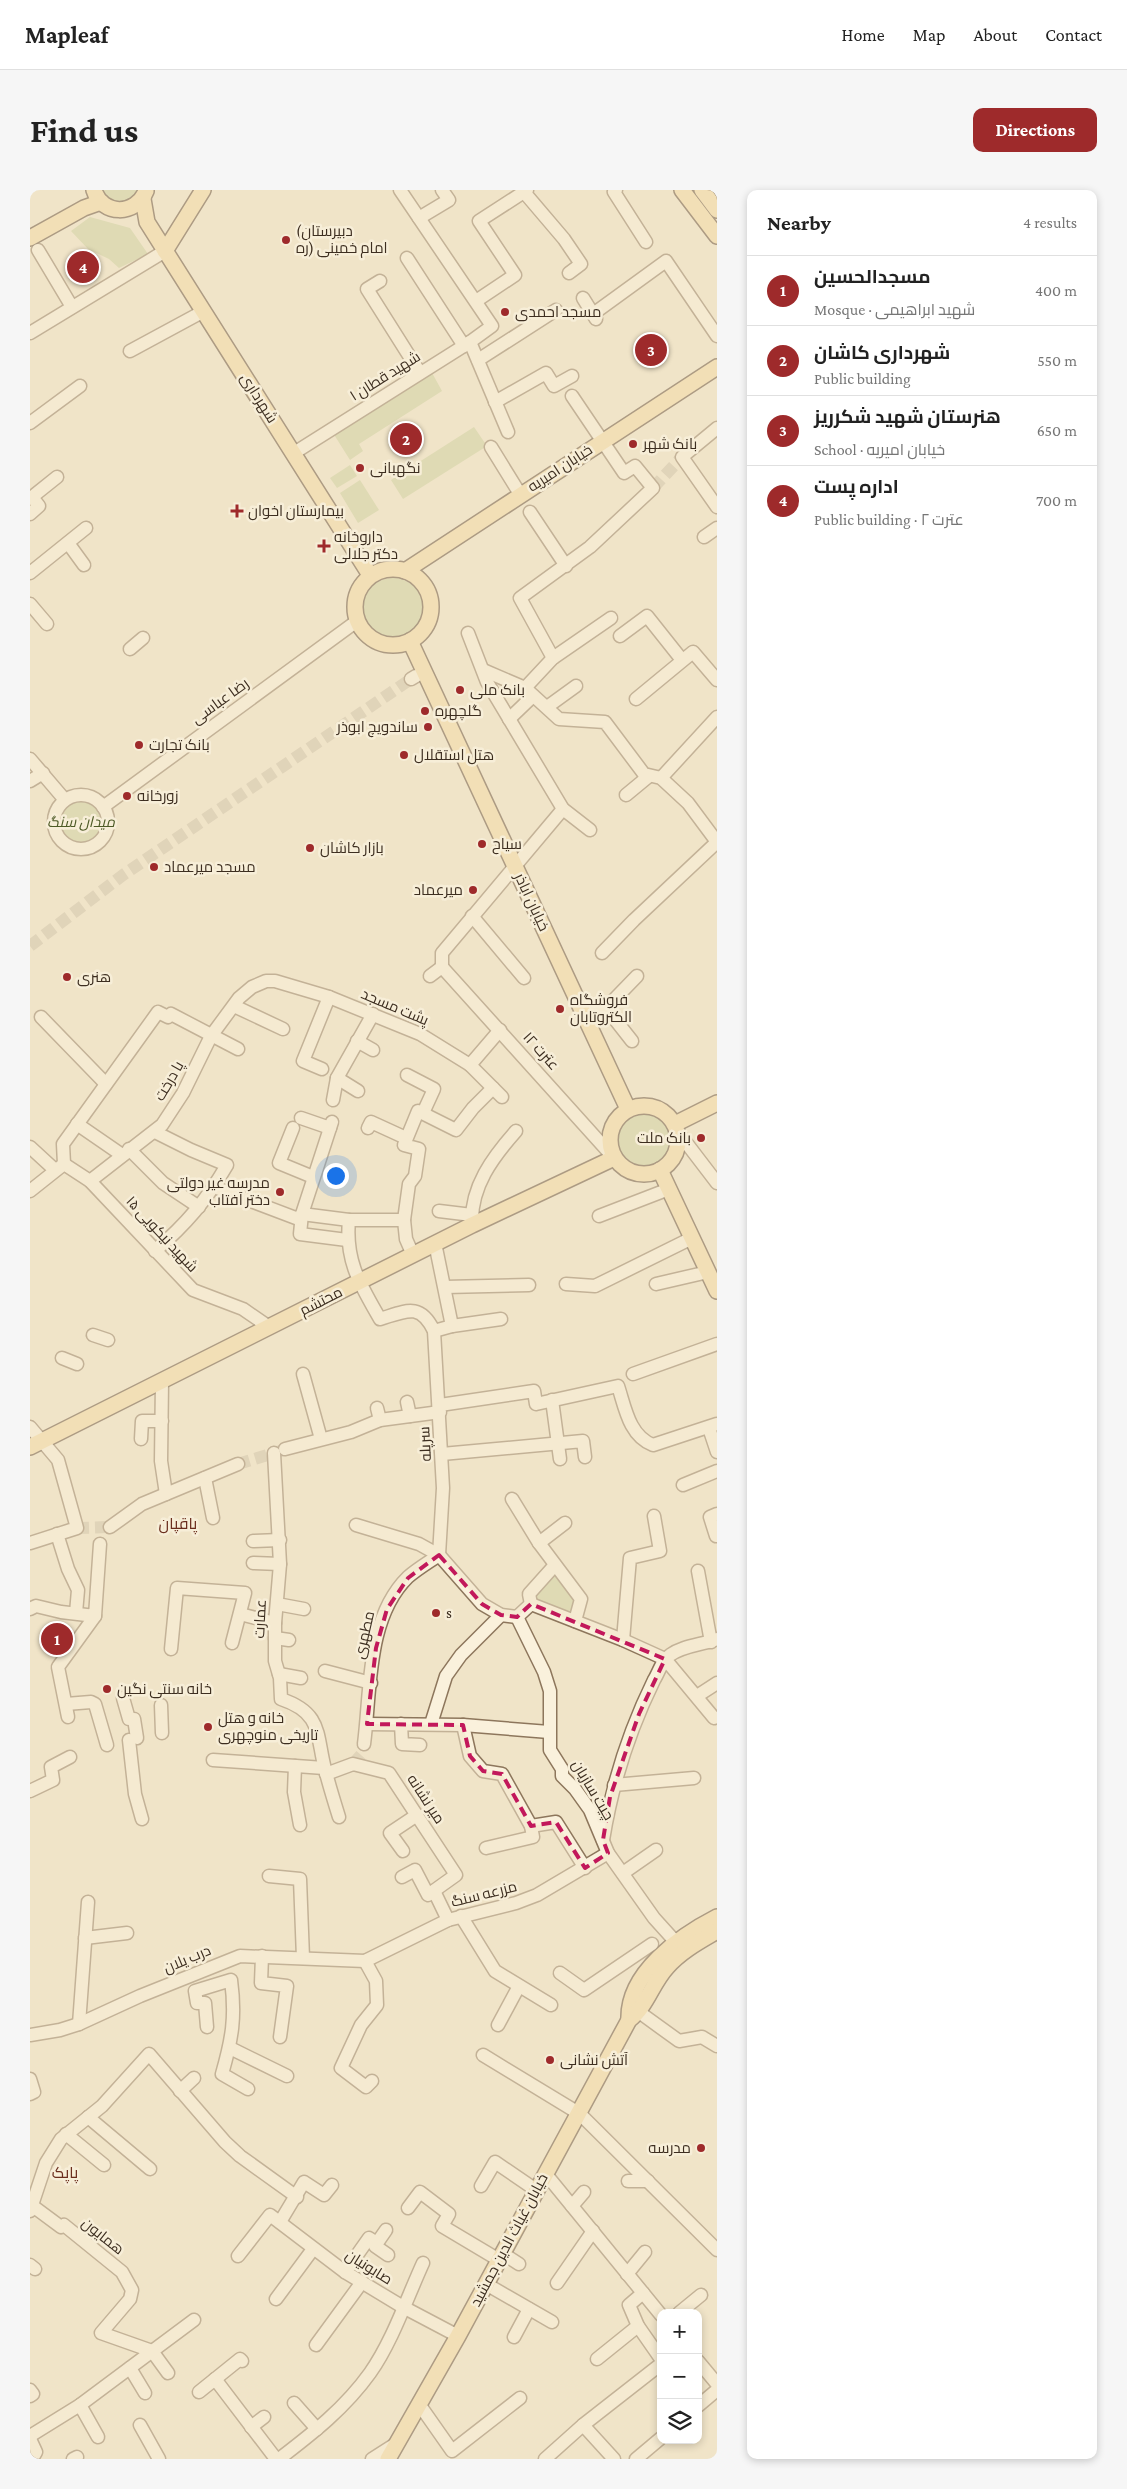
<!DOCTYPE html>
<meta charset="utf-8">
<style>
body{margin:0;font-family:"Crimson Pro",Cairo,serif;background:#f6f6f6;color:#222}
.controls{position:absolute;right:15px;bottom:15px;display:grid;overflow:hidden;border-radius:10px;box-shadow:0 2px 8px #0003}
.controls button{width:45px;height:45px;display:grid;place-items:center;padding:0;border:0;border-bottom:1px solid #e0e0e0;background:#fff;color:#222;font:25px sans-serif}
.you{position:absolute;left:305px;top:985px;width:18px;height:18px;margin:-12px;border:4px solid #fff;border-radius:50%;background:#1a73e8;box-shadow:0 0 0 8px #1a73e833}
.badge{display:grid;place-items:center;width:32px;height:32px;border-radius:50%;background:#9e2a2b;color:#fff;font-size:16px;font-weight:700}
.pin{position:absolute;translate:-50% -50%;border:2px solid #fff;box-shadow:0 1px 5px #0006}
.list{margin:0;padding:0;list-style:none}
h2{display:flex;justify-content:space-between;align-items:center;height:65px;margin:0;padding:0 20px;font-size:21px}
h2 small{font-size:16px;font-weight:400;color:#767676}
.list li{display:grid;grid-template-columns:32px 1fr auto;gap:15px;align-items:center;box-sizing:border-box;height:70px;padding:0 20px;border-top:1px solid #e0e0e0}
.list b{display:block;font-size:19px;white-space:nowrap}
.list p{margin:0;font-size:16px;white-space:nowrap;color:#767676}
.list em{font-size:16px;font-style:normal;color:#767676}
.icon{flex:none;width:28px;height:28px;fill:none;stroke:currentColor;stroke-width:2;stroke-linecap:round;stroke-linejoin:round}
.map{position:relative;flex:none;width:687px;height:2269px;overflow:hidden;border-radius:10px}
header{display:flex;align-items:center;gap:30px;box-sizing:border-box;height:70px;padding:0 25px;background:#fff;border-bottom:1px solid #e0e0e0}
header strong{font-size:24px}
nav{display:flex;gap:28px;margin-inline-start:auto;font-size:18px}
.intro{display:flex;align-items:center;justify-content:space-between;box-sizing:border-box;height:120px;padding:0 30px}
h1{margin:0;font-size:35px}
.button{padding:12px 22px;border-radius:10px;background:#9e2a2b;color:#fff;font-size:18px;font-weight:700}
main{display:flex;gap:30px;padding:0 30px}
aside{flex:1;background:#fff;border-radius:10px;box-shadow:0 2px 8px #0003}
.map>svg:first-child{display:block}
</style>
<header>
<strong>Mapleaf</strong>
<nav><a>Home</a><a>Map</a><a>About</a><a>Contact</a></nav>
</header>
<div class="intro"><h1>Find us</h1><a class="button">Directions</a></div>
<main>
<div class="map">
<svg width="687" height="2269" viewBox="0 0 687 2269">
<rect width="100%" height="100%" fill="#f0e4c8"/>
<g fill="#c9cf9b">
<path d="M72,0h36c-9,15 -26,16 -36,0z"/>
<path d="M60,27l40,11 18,26 -29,14 -10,-9 -21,-10 -17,-18z"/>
<path d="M401,181l11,20 -83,53 4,7 -13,9 -17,-27z"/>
<path d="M444,237l13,19 -84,53 -12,-19z"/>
<path d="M320,275l7,11 -20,12 -7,-10z"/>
<path d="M330,290l19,30 -21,13 -18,-30z"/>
<circle cx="363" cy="418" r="30"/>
<circle cx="51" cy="632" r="22"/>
<circle cx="614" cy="950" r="26"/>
<path d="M525,1375l26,34 -6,22 -44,-17 -2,-10z"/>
</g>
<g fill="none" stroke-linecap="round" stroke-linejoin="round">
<g stroke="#ccc0a6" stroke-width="12" stroke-dasharray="12 6" stroke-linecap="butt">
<path d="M623,298l29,-31"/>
<path d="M0,756l93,-71 288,-196"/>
<path d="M208,1274l46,-14"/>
<path d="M47,1338l33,-1"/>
<path d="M323,1574l8,-9 3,-11"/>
</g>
<g stroke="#8d765c" stroke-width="15">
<g id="minor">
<path d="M586,0l-2,2 32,50"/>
<path d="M494,2l40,47 17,25 -12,9"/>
<path d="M389,28l30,-18 -7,-10"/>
<path d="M8,60l34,57"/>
<path d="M377,68l57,88"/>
<path d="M350,91l-13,8 53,84"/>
<path d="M553,108l13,21"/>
<path d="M446,111l39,-26 -36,-54 48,-31"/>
<path d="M563,124l73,-53 51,75"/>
<path d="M0,143l135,-82"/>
<path d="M440,152l38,90"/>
<path d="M100,161l74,-40"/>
<path d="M448,170l78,-50"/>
<path d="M465,212l51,-29 8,13 18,-10"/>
<path d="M0,233l50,-37"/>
<path d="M687,238l-35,29 35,50"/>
<path d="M461,257l29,47"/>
<path d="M264,263l176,-111 22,-16 -92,-136"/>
<path d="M500,322l36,54"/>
<path d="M0,324l9,-8 -7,-9 25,-20"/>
<path d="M674,347l13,-9"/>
<path d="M38,353l16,22"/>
<path d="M0,383l56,-45"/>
<path d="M0,414l17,20"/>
<path d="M438,443l19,49 76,127 27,21"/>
<path d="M590,446l27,-20 35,44"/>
<path d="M100,459l13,-11"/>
<path d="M523,468l-33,-60 70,-51 63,-59 -18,-22 -11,7 -52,-77"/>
<path d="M453,480l42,18 34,31 46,3 39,52 17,4 27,25 29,39"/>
<path d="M381,489l5,-3"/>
<path d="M495,498l28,-30 58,-40"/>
<path d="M606,509l57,-47 24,28"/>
<path d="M517,517l29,-21"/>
<path d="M479,529l24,-23"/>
<path d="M0,569l35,41"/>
<path d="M631,588l56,-61"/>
<path d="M0,591l13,-8"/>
<path d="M596,605l23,-19"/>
<circle cx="51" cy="632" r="27"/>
<path d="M73,617l254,-186"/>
<path d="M442,726l52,62"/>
<path d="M572,763l32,-33 83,-78"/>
<path d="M412,777l172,191"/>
<path d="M412,777v-14l121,-144"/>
<path d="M400,786l12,-9"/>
<path d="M204,816l49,23"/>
<path d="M576,818l26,33"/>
<path d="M553,821l23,-3 31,-32"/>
<path d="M11,827l65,67"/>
<path d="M327,851l16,9"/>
<path d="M440,875l30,-35"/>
<path d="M292,879l-19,-8 26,-64"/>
<path d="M377,885l27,14 -11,24"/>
<path d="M307,888l21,13"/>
<path d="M303,910l4,-22 36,-64"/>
<path d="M271,928l29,10"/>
<path d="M302,932l-30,92 -2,20 47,6"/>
<path d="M47,934l45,31"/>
<path d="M263,938l-14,35 34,14"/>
<path d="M338,938l3,-6 35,16"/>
<path d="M125,942l36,18 36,15c-21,36 -41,59 -72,86"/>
<path d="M648,942l39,51"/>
<path d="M0,957l25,23"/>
<path d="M99,959l34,34 36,24"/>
<path d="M34,974l-1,-20 95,-132 10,5 3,-3 67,35"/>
<path d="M60,991l72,-56 21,-32 28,-57 28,-38 13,-11 14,-6h9l54,16 91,37 50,31 32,32"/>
<path d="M184,997l87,33"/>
<path d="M0,1001l34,-27 26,17 103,109 50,19 26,18"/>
<path d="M409,1021l33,4"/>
<path d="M272,1024l47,6h55"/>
<path d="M569,1026l70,-27"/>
<path d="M319,1030c-4,41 11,64 31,99 26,-8 40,-17 54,12l9,157 -4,67"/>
<path d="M442,1035c-2,-38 21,-68 44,-94"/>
<path d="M383,1065l-7,-16 -2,-19 5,-36 6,-8 4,-27 -15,-4 14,-34 38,19 17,-22 20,-20"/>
<path d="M536,1094l29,2 97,-48"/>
<path d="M626,1094l52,-12"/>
<path d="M415,1097l84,-2"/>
<path d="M422,1136l49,-7"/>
<path d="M404,1141l18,-5 -17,-83"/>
<path d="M63,1145l15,5"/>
<path d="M32,1168l15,6"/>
<path d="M273,1184l18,65"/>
<path d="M603,1184l84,-30"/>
<path d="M132,1191l-1,80 5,33"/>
<path d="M522,1210l8,59"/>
<path d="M377,1212l3,14"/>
<path d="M410,1215l94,-14 2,13 82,-18c7,21 11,50 35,59l64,-21"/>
<path d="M347,1218l3,12"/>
<path d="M0,1237l28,33 19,68 -47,15"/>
<path d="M679,1238l8,24"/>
<path d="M111,1249l1,-18h20"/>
<path d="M255,1259l66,-17 29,-12 60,-8"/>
<path d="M244,1263l6,111 -5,59v38l5,17 1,21c42,14 35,36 44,70 4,16 9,32 14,48"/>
<path d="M412,1264l141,-13 2,16"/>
<path d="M175,1288l8,40"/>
<path d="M653,1295l34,-14"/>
<path d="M482,1309l27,44 42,56 -6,22"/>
<path d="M326,1335l63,19 20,11 43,49 19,11 16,2"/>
<path d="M80,1337l32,-23 96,-40"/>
<path d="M27,1344l11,35 10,21 -2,23"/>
<path d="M686,1346l-6,-19 7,-3"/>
<path d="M223,1351l27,-1"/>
<path d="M509,1353l26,-20"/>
<path d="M223,1373l27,1"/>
<path d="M668,1381l13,71"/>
<path d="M247,1414l27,5"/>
<path d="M501,1414l-2,-10 26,-29"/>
<path d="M0,1419l6,-3 25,6 34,4 5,-72"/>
<path d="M210,1424l35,9"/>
<path d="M487,1427l27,55 6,19v59l12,19v7l13,13 15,21 18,43 46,65 28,31"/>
<path d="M487,1427l14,-13 92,36 42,19 49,59"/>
<path d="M245,1448l14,2"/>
<path d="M593,1450l7,-82 30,-7 -6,-35"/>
<path d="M141,1459l6,-61 68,5 -13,50"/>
<path d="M295,1481l46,12"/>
<path d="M249,1484l22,4"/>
<path d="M667,1506l20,-13"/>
<path d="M93,1508l6,21h5l3,19"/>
<path d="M36,1514l25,-2 4,2 12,41"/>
<path d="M131,1515l1,28"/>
<path d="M38,1527l-10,-50 37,-51"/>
<path d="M337,1534l96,1 86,7"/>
<path d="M371,1534l1,20 18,1"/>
<path d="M401,1534l15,-48 15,-21 40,-40"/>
<path d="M433,1535l7,31 13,15 19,3 29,52 25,-4 29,46"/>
<path d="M99,1550l6,54 7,25"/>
<path d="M334,1554c7,-53 2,-126 44,-167 9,-8 21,-15 31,-22"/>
<path d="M183,1570l111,8"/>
<path d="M265,1576l-1,26 6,33"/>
<path d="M296,1584l27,-10 36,9 67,102 -28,20 -13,-25 -13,7"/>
<path d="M584,1595l80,-7"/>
<path d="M0,1601l23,-11 -2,-13 19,-10"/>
<path d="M573,1650c9,-56 26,-109 51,-160 5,-8 8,-20 16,-25 14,-10 32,-10 47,-16"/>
<path d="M456,1658l47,-11 -2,-11"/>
<path d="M373,1661l-13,-18 27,-18"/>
<path d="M593,1683l33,-23"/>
<path d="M239,1686l31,3 3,79"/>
<path d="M404,1701l14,29"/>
<path d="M431,1726l34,55 56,34"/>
<path d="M55,1748l42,-5"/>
<path d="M232,1766l-1,27 26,3 -7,51"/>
<path d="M335,1771l11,20 1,24 -16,20 -20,43 25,19 6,-6"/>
<path d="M530,1783l24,17 68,-46"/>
<path d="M609,1822l40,29 23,-4 15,9"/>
<path d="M49,1834l9,-122"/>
<path d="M468,1835l21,-39"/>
<path d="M177,1837l-2,-24h-8l-2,-12 36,-11c5,37 1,59 -9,94l26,15"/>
<path d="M0,1845l30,-5 19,-6 61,-28 100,-40 125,5 83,-41 68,-17 21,-8 71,-42"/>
<path d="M200,1858l57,28"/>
<path d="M453,1865l97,59 137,136"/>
<path d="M0,1889l4,13 -4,2"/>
<path d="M150,1901l14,-13"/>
<path d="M58,1927l62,52"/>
<path d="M36,1944l38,31"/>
<path d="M515,1983l116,142"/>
<path d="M598,1991h20"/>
<path d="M451,1996l14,-24 41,28"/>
<path d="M0,2014l31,23 3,-2 58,47 10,18 -2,9 -29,34 51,18 16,22"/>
<path d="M542,2016l12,-14"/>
<path d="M378,2018l12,-16 29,22 -7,12 57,34"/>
<path d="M0,2021l16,-48 15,-24 41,-33 47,-52 76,88 15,14 57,41"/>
<path d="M250,2032l24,-40 20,13 8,-10"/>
<path d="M347,2053l-2,3 13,9"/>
<path d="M472,2063l17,11"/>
<path d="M208,2066l32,-41 75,57 58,35 55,29"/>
<path d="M0,2075l5,4"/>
<path d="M315,2082l24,-34 8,5 9,-13"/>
<path d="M597,2084l18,-22"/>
<path d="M527,2093l36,-52"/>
<path d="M456,2094l66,38"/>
<path d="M613,2103l-14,12 9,21 23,33"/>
<path d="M246,2109l37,-50"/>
<path d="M649,2123l22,-18"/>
<path d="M484,2147l15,-28"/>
<path d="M286,2155l46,-63"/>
<path d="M567,2169l41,-33"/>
<path d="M668,2171l19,23"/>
<path d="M100,2178l15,25"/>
<path d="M185,2189l61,80"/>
<path d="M0,2200l3,4 -3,2"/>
<path d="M169,2202l41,-33 2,2"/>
<path d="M264,2213l23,26"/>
<path d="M389,2214l33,47 68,-53"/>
<path d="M50,2215l18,32"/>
<path d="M668,2216l19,-16"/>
<path d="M110,2235l19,34"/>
<path d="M553,2235l31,34"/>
<path d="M221,2237l13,-10"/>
<path d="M0,2246l50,-31 114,-85"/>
<path d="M0,2249l6,13 -4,7"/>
<path d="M43,2269l4,-2"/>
<path d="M249,2269c34,-26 66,-51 91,-86 22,-31 37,-75 53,-110"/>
<path d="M342,2269l25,-16"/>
<path d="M515,2269l38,-34 78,-61"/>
<path d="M606,2269l25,-21"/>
</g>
</g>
<g stroke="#5b4430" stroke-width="18">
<g id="major">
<path d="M64,0c8,26 42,26 52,1"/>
<path d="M652,0l35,46"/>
<path d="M672,0l15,20"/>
<path d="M113,9l4,23 223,353"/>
<path d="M0,48l54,-30 17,-6"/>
<path d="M135,61l38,-61"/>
<circle cx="363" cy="417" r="38"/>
<path d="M375,381l312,-204"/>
<path d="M380,451l218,468"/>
<circle cx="614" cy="950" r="34"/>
<path d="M645,934l42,-21"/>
<path d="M630,980l57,121"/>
<path d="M0,1257l442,-222 142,-67"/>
<path d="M599,1830c-2,-47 51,-84 88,-103"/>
<path d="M358,2269l70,-123 171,-316c18,-14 23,-37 38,-53 14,-16 33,-26 50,-36"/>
</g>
</g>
<use href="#minor" stroke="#faf1dc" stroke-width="12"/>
<use href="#major" stroke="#f3d9a0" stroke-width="15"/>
</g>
<path d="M0 0H687V2269H0ZM409,1365l43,49 19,11 16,2 14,-13 134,55 -26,55 -29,83 -7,43 5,13 -23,15 -29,-46 -25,4 -29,-52 -19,-3 -13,-15 -7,-31 -96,-1 9,-76 11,-39 21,-31z" fill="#f0e4c8" fill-opacity=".55" fill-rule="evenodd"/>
<path fill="none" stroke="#c2185b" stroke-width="4" stroke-dasharray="10 6" stroke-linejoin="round" d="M409,1365l43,49 19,11 16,2 14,-13 134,55 -26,55 -29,83 -7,43 5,13 -23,15 -29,-46 -25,4 -29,-52 -19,-3 -13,-15 -7,-31 -96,-1 9,-76 11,-39 21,-31z"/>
<g fill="#9e2a2b" stroke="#f7eed8" stroke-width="2">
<circle cx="256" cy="50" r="5"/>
<circle cx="475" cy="122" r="5"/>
<circle cx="603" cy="254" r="5"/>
<circle cx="330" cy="278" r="5"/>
<path d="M204.5 313.5h5v5h5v5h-5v5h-5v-5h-5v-5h5z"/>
<path d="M291.5 348.5h5v5h5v5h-5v5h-5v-5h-5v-5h5z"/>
<circle cx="430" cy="500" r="5"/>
<circle cx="395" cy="521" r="5"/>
<circle cx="398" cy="537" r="5"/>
<circle cx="109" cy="555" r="5"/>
<circle cx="374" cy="565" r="5"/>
<circle cx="97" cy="606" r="5"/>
<circle cx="452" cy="654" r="5"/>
<circle cx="280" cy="658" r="5"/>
<circle cx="124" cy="677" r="5"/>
<circle cx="443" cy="700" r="5"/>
<circle cx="37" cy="787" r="5"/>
<circle cx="530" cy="819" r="5"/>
<circle cx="671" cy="948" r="5"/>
<circle cx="250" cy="1002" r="5"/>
<circle cx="406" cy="1423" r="5"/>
<circle cx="77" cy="1499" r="5"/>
<circle cx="178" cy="1537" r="5"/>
<circle cx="520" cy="1870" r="5"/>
<circle cx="671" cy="1958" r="5"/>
</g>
<g text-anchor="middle" stroke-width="5" stroke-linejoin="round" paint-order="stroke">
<g font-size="15" fill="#3d2e20" stroke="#f7eed8" text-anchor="start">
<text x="266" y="46">(دبیرستان<tspan x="266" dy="17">امام خمینی (ره</tspan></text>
<text x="485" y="127">مسجد احمدی</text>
<text x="613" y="259">بانک شهر</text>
<text x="340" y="283">نگهبانی</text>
<text x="218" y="326">بیمارستان اخوان</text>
<text x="304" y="352">داروخانه<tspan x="304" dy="17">دکتر جلالی</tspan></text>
<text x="440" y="505">بانک ملی</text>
<text x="405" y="526">گلچهره</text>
<text x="388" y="542" text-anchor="end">ساندویچ ابوذر</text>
<text x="119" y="560">بانک تجارت</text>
<text x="384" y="570">هتل استقلال</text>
<text x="107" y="611">زورخانه</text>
<text x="462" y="659">سیاح</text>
<text x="290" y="663">بازار کاشان</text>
<text x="134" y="682">مسجد میرعماد</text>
<text x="433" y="705" text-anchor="end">میرعماد</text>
<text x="47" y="792">هنری</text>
<text x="540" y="815">فروشگاه<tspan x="540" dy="17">الکتروتابان</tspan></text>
<text x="661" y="953" text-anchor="end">بانک ملت</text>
<text x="240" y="998" text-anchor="end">مدرسه غیر دولتی<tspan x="240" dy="17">دختر آفتاب</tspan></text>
<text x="416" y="1428">s</text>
<text x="87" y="1504">خانه سنتی نگین</text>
<text x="188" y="1533">خانه و هتل<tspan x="188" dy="17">تاریخی منوچهری</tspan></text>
<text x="530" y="1875">آتش نشانی</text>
<text x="661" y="1963" text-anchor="end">مدرسه</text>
</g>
<g font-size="15" fill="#3d2e20" stroke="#f7eed8">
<text transform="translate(355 186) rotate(-32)" y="5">شهید قطان ۱</text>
<text transform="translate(229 208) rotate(58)" y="5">شهرداری</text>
<text transform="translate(530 278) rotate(-33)" y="5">خیابان امیریه</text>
<text transform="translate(190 511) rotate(-36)" y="5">رضا عباسی</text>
<text transform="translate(502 712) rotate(65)" y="5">خیابان اباذر</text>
<text transform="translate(365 817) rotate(23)" y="5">پشت مسجد</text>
<text transform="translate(511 861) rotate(48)" y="5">عترت ۱۲</text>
<text transform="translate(139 891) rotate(-60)" y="5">پا درخت</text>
<text transform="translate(132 1044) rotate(47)" y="5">شهید نیکویی ۱۵</text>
<text transform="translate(291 1111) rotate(-27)" y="5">محتشم</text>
<text transform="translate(395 1254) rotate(-93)" y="5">سرپله</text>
<text transform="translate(230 1429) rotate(-87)" y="5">عمارت</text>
<text transform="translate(334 1445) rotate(-77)" y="5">مطهری</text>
<text transform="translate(563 1600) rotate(59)" y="5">چیت سازیان</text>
<text transform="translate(396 1609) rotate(57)" y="5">میر نشانه</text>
<text transform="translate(454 1704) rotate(-14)" y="5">مزرعه سنگ</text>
<text transform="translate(157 1769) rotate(-23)" y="5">درب یلان</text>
<text transform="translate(73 2046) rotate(39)" y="5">همایون</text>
<text transform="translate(479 2050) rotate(-62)" y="5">خیابان غیاث الدین جمشید</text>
<text transform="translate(339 2077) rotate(32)" y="5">صابونیان</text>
</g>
<g font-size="15" font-style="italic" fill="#4d5a26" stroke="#f7eed8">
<text x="51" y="637">میدان سنگ</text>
</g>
<g font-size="16" fill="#6b2e1e" stroke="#f7eed8">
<text x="148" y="1339">پاقپان</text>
<text x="35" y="1988">پاپک</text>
</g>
</g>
</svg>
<div class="controls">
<button>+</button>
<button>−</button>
<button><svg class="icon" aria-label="layers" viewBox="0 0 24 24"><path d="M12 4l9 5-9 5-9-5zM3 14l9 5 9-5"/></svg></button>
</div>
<div class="you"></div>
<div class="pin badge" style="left:27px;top:1449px">1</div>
<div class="pin badge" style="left:376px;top:249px">2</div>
<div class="pin badge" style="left:621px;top:160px">3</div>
<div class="pin badge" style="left:53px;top:77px">4</div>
</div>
<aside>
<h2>Nearby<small>4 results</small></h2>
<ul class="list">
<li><span class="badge">1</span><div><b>مسجدالحسین</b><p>Mosque · شهید ابراهیمی</p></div><em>400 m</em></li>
<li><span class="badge">2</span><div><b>شهرداری کاشان</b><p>Public building</p></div><em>550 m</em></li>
<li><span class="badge">3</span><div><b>هنرستان شهید شکرریز</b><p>School · خیابان امیریه</p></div><em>650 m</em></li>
<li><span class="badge">4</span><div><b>اداره پست</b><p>Public building · عترت ۲</p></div><em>700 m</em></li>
</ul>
</aside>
</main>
